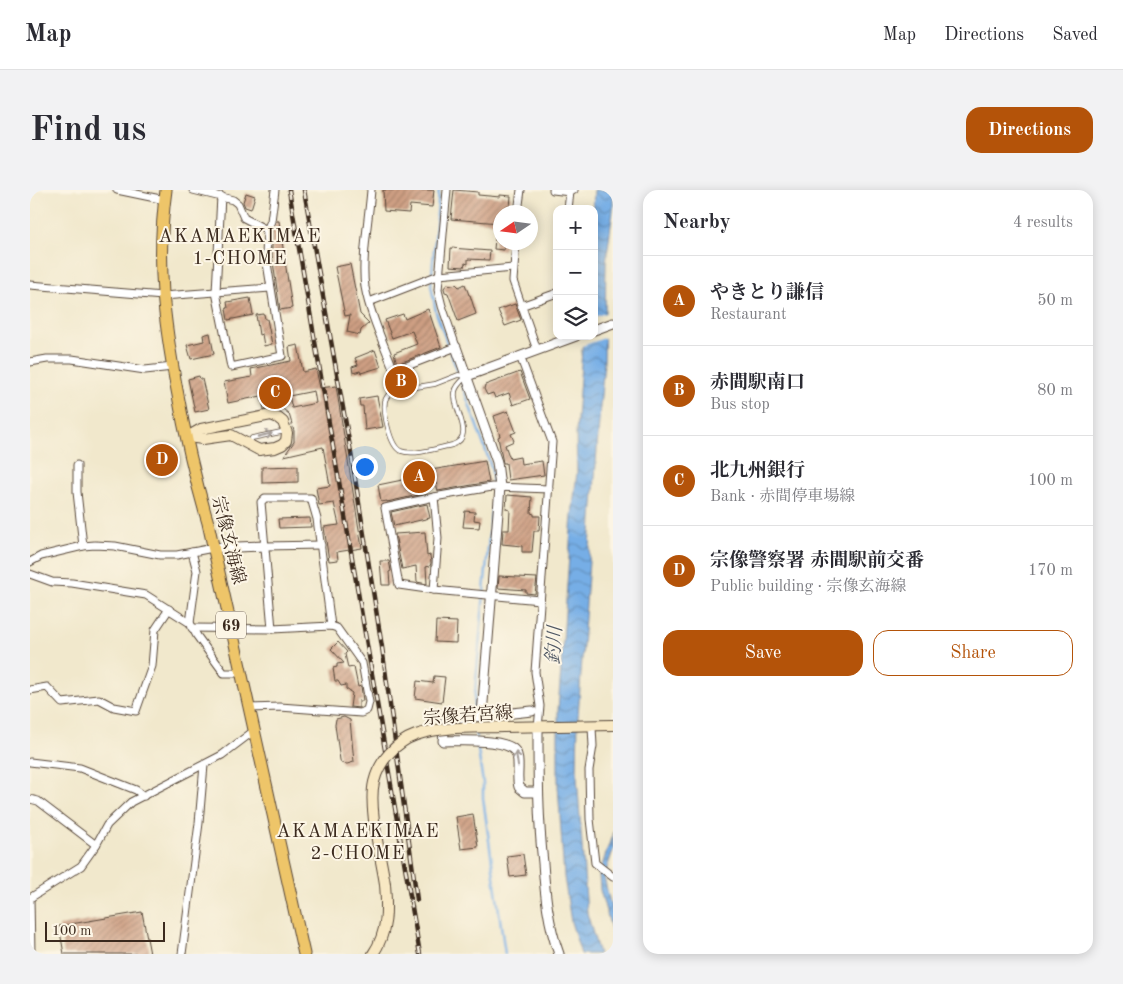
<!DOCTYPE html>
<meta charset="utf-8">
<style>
body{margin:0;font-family:"Old Standard TT","Noto Serif JP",serif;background:#f2f2f3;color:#2b2b33}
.controls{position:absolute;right:15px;top:15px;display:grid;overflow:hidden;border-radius:10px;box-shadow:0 2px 12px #0003}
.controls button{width:45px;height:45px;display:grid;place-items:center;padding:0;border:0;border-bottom:1px solid #e1e1e2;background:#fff;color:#2b2b33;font:25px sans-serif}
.compass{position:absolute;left:463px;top:15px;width:45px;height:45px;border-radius:50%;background:#fff;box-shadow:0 2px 12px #0003;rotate:257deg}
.scale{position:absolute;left:15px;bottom:12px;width:120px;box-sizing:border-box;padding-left:5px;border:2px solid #3b2a1e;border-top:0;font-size:14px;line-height:18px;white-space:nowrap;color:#3b2a1e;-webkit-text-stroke:4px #fcf5e5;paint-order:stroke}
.you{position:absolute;left:334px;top:276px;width:18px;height:18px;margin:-12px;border:4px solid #fff;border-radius:50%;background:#1a73e8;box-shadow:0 0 0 8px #1a73e833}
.badge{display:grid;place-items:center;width:32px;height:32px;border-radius:50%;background:#b45309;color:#fff;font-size:16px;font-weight:700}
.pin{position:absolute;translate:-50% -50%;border:2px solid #fff;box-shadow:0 1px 5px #0006}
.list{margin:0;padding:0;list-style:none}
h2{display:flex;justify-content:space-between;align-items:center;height:65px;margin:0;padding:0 20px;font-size:21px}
h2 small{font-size:16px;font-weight:400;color:#7c7c81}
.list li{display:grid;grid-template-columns:32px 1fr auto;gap:15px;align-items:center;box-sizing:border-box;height:90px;padding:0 20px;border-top:1px solid #e1e1e2}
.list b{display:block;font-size:19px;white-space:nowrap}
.list p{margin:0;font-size:16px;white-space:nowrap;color:#7c7c81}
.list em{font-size:16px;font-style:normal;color:#7c7c81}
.actions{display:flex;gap:10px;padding:15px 20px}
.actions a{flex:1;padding:11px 0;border:1px solid #b45309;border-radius:15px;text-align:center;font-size:18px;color:#b45309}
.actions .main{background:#b45309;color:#fff}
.icon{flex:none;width:28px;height:28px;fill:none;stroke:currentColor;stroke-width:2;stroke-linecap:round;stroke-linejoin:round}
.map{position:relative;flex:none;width:583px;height:764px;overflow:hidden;border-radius:15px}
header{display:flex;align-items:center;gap:30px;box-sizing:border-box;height:70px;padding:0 25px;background:#fff;border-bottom:1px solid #e1e1e2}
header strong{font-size:24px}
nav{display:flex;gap:28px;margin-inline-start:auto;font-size:18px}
.intro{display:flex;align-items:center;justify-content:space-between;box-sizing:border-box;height:120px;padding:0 30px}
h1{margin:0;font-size:35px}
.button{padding:12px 22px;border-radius:15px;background:#b45309;color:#fff;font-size:18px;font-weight:700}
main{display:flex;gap:30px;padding:0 30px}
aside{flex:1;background:#fff;border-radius:15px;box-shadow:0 2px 12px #0003}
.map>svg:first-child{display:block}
</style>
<header>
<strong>Map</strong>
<nav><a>Map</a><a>Directions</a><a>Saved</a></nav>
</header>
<div class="intro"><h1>Find us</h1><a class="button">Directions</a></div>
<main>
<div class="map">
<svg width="583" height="764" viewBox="0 0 583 764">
<defs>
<pattern id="water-waves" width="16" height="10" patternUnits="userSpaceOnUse" patternTransform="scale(1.25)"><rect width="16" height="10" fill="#76aee6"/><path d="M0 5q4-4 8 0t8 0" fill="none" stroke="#628eba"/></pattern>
<pattern id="building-hatch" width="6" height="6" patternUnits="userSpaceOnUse" patternTransform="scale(1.25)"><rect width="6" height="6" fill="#ce9f83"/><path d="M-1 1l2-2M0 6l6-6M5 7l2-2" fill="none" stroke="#a8826b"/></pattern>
</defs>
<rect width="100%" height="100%" fill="#fcf5e5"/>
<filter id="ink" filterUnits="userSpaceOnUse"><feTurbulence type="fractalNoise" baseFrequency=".02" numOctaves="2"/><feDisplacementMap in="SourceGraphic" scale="10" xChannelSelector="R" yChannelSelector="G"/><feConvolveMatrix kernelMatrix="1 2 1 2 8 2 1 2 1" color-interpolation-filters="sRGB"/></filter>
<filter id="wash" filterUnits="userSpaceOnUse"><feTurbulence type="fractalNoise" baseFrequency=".0096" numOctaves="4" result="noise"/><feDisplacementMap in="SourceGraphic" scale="20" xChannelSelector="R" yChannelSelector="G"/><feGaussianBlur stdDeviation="1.12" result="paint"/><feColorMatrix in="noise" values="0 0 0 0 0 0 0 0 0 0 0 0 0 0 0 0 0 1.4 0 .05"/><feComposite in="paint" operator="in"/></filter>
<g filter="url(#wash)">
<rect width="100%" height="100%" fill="#f1e8cc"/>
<g fill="url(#water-waves)" stroke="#586c82">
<path d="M564,0h19v20l-7,52 -2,101 -4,44 -22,309 -1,60 10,137 12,41h-18l-10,-32 -7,-45 -6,-91v-76l14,-195 5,-43 -1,-39 7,-97h11v-127h-1z"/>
<path d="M583,642v18l-9,27 9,39v20l-13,-46 -1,-15z"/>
</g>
<path fill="#f1e8cc" d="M578,122l-1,25 -28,10 1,-11h14v-19z"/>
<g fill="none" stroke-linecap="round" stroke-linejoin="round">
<g stroke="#76aee6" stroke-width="2.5">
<path d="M409,0l-8,95 5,27 52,145 4,14 1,21 -20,222"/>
<path d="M445,540l8,53v15l22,156"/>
</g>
</g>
<g id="blocks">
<g fill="url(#building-hatch)" fill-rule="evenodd">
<path d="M353,0h51l-2,17 -22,-2 -1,8 -25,-2z"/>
<path d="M424,0l24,2v3l22,2v-2l11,1 -1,11h-3l-2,5 -5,-1v12l-49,-4z"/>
<path d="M216,3l9,3 -4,13 -6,-2 -2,-5z"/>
<path d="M246,31h3l13,87 -12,2 -8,-55v-24z"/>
<path d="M466,38h4v14h5l-1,8 -10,-1z"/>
<path d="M421,58l39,3 -1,9 -21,-1v5l-3,-1 -1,4 -14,-1z"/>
<path d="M320,74l10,50 9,9 -8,7 -1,5 -13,-3 3,-17 -5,1 -10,-49z"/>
<path d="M417,94l6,1 3,-1 3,3 6,-3 4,11h1l6,19 -18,7 -10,-28 -3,-1 -1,-4z"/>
<path d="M220,108l3,17 -25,5 -2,-11 2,-1 -1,-6z"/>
<path d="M485,114l6,16 -16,6 -7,-16z"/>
<path d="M398,119l13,38 -44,17 -3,-11 23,-9 -5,-13 -20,7 -7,-18 18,-6 2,5z"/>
<path d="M234,124l1,5h2l5,25 -8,2 -2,-12 -3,1 -3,-20z"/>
<path d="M180,143l4,21 -23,5 -4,-14 17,-4 -1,-6z"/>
<path d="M268,155l5,27 13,-3 4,19 16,-2 26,162 -25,4 1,8 -9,1 -5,-34 15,-2 -5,-22 -15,2 -3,-17 14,-2 -7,-39 -39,9 10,-14v-11l-5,-17 -6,-5h-19l-3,-13 -33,7 -4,-21 28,-5 -1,-8 40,-8 -2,-14zM284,201l2,12 -24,5 -3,-12z"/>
<path d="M345,160l6,17 -20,6 -1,-2 -7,2 -1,-6 6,-2 -3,-7z"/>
<path d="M490,182l10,27 -17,6 -4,-12 -14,5 -2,-5 -6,2 -3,-6 1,-4z"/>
<path d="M169,186l1,3h2l7,30 -14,3 -7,-33z"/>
<path d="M347,206l6,31 -18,3 -2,-24h-3l-1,-7z"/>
<path d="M478,221l8,21 -5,2 3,7 -9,4 5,14 10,-2 1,7 21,-3 2,14 -36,5 -2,-17h-3l-5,-26 2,-1 -6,-20z"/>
<path d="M455,271l4,21 -51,9 -3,-12 -15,3 3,12 -36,8v-1l-6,1 -3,-17 34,-7 -1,-3 20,-5z"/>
<path d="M268,276v16l-36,1v-16z"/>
<path d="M477,305l25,2 -1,16 3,1v2h6l-1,15h-5l-2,21h-10v-6l-20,-2 1,-14h6l1,-20 -4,-1z"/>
<path d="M397,314l3,14 -36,8 -3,-14z"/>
<path d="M435,321l10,1 -1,8 6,1 -1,7 -16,-1z"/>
<path d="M280,328l1,9 -32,1 -1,-9z"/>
<path d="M395,342l2,24 3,-1 1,8 -1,3 -4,1 1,17 -10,-2 -1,-16 -14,3 -7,-35z"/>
<path d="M350,371h9l2,10 -2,1 1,13h-8z"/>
<path d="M469,386l38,2 -2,16 -9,-1v-3l-28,-2z"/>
<path d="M406,431l21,1 -1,21 -21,-1z"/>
<path d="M308,452l9,10 -2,2 3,14 6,-1 4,20 3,-1 2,15h-4v7l-9,-1 2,-14 -6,-4v-4l-5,1 -3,-5h-3l-2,-13 4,-1v-3l7,-1 -13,-14z"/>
<path d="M404,486l11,1 -3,25 -27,-4 2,-17 16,2z"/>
<path d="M314,527l6,3 4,42 -7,2 -6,-1 -1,-3 -5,-35 1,-6z"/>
<path d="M443,624l5,33 -17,2 -5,-32z"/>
<path d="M493,664l3,21 -16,2 -3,-21z"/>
<path d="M112,722l8,42h-86l-5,-28z"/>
</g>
</g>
</g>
<g filter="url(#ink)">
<use href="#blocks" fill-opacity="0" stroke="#564638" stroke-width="1"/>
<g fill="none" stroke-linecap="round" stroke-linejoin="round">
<g stroke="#564638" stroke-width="5.5">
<g id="service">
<path d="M428,185l9,1c-4,4 -11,9 -12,16 -3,17 22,45 -3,53 -13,3 -39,11 -51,6 -11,-4 -18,-39 -16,-50 1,-4 4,-7 7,-10l43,-7z"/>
<path d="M219,253l3,-5 34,-7"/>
</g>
</g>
<g stroke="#564638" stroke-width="9">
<g id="minor">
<path d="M87,0l48,10"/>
<path d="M163,0l40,10 5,4 6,14 23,12"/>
<path d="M341,0c-2,27 -10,71 -6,97 5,28 19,57 29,84l62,-24 -14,-41 -4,-16 9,-100"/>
<path d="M523,0l17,2 4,-2"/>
<path d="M191,6l-5,96 15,75 51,-11 -16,-99 1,-27 4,-9 4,-31"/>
<path d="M538,19l2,-17"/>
<path d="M488,22l3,-22"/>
<path d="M486,52l-3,39 24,69"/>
<path d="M0,95l133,11 107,-8"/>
<path d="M339,112l70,-27 74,-7"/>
<path d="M491,116l36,-13"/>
<path d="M490,166l32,86 -17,230 5,34 -2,22"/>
<path d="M0,172l17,-3h25l73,11 28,-3"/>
<path d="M47,275v27l6,54 12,-1 20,1 45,9h17l36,-7"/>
<path d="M404,307l4,41 -4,52"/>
<path d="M235,356l56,-1"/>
<path d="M0,372l11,-6 42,-10"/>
<path d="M0,384l22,8 20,1 74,12 44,28 7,13 27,37h18"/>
<path d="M510,410l-106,-10 -35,-5 -14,-77 49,-11 58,-10 57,2"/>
<path d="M160,433l7,-52 -5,-19"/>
<path d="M162,438l80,1 59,-3 6,2 25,35 7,39 -2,8 -6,3 -81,-6 -30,1"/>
<path d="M242,439l-11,-127 4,-4h46l6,21 14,107"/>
<path d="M0,500l17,-3 15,16 37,-4 15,8 22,4 16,-45 3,-36 14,-21"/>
<path d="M562,537l1,19 -4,24 1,49 5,44 18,14"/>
<path d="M0,572l50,6 56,22 8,6"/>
<path d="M0,609l8,2 58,44"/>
<path d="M0,708l51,-32 15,-21 11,-20 24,-23 91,-47 33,-25"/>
<path d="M0,708l1,56"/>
<path d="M152,764l17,-131 5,-58"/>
</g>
</g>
<g stroke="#564638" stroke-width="11">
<g id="tertiary">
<path d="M564,140l19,-7"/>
<path d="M426,157l41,115 3,25 -18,228"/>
<path d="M437,186l109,-40"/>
<path d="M183,358l52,-2"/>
<path d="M502,521l-67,7 -16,-3 -3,3 -3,23c16,0 70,-4 74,14 3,11 -1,22 2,32l6,5h13"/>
<path d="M508,538c0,45 0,90 5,135 2,31 5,61 16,91"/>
</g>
</g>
<g stroke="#564638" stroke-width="12">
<g id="secondary">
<path d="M241,225l7,3 5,4 4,11 -1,8 -4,4 -7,3 -16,2 -28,-15 -28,4 -16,-2 14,-8z"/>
<path d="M473,537l110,-2"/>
<path d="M343,764c15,-22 14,-45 12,-70"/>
</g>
</g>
<g stroke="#564638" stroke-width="13">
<path id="primary" d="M136,0c-10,71 -2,131 11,200 8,45 18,89 31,133l96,431"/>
</g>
<use href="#service" stroke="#fff" stroke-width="4"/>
<use href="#minor" stroke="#fff" stroke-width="7"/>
<use href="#tertiary" stroke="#fff" stroke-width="9"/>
<use href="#secondary" stroke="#f8e8c3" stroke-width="10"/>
<use href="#primary" stroke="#eec569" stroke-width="11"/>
<g stroke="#3b2a1e" stroke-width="4.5">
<g id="rail">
<path d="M259,0l131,764"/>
<path d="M274,0l46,257 32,200 35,253"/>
</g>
</g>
<use href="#rail" stroke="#fcf5e5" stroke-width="2.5" stroke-dasharray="8" stroke-linecap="butt"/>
<g stroke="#564638" stroke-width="12" stroke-linecap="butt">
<path id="secondary-bridge" d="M355,694c-4,-27 -17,-76 -11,-102 5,-21 22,-40 42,-47 25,-9 60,-7 87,-8"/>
</g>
<use href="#secondary-bridge" stroke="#f8e8c3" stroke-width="10"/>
</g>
<defs><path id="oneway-shaft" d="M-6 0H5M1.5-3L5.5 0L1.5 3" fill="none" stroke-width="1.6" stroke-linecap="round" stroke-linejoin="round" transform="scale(1.25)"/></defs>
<g stroke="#a79f9a">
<use href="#oneway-shaft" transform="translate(235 245) rotate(-13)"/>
<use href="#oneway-shaft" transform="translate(487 569) rotate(-98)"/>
</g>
</g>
<g text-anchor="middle" stroke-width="4" stroke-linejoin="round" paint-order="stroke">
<rect fill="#fcf5e5" stroke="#75675a" stroke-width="1" x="186" y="421.5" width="30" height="27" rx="4"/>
<g font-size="16" font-weight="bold" fill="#3b2a1e">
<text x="201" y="441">69</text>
</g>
<g font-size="18" fill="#3b2a1e" stroke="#fcf5e5">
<text transform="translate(199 350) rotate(76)" y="6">宗像玄海線</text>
<text transform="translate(438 525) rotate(-4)" y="6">宗像若宮線</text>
</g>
<g font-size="19" letter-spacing="1" fill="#3b2a1e" stroke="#fcf5e5">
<text x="210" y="52">AKAMAEKIMAE<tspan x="210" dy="22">1-CHOME</tspan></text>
<text x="328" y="647">AKAMAEKIMAE<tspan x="328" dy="22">2-CHOME</tspan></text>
</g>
<g font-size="19" font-style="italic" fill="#505864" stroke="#fcf5e5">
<text transform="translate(523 455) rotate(-86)" y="7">釣川</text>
</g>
</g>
</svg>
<div class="controls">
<button>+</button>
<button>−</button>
<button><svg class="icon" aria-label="layers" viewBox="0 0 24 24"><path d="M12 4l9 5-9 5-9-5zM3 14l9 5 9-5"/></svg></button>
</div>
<svg class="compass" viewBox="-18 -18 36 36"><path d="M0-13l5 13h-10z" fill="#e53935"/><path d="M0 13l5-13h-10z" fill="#7c7c81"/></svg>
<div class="scale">100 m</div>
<div class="you"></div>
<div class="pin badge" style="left:389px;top:287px">A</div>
<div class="pin badge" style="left:371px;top:192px">B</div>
<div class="pin badge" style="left:245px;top:203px">C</div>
<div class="pin badge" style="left:132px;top:270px">D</div>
</div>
<aside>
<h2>Nearby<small>4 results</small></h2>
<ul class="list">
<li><span class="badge">A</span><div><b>やきとり謙信</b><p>Restaurant</p></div><em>50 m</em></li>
<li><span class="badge">B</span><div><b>赤間駅南口</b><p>Bus stop</p></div><em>80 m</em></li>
<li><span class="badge">C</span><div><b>北九州銀行</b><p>Bank · 赤間停車場線</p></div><em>100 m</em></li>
<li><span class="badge">D</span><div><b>宗像警察署 赤間駅前交番</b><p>Public building · 宗像玄海線</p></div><em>170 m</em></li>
</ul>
<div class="actions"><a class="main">Save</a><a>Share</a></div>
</aside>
</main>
